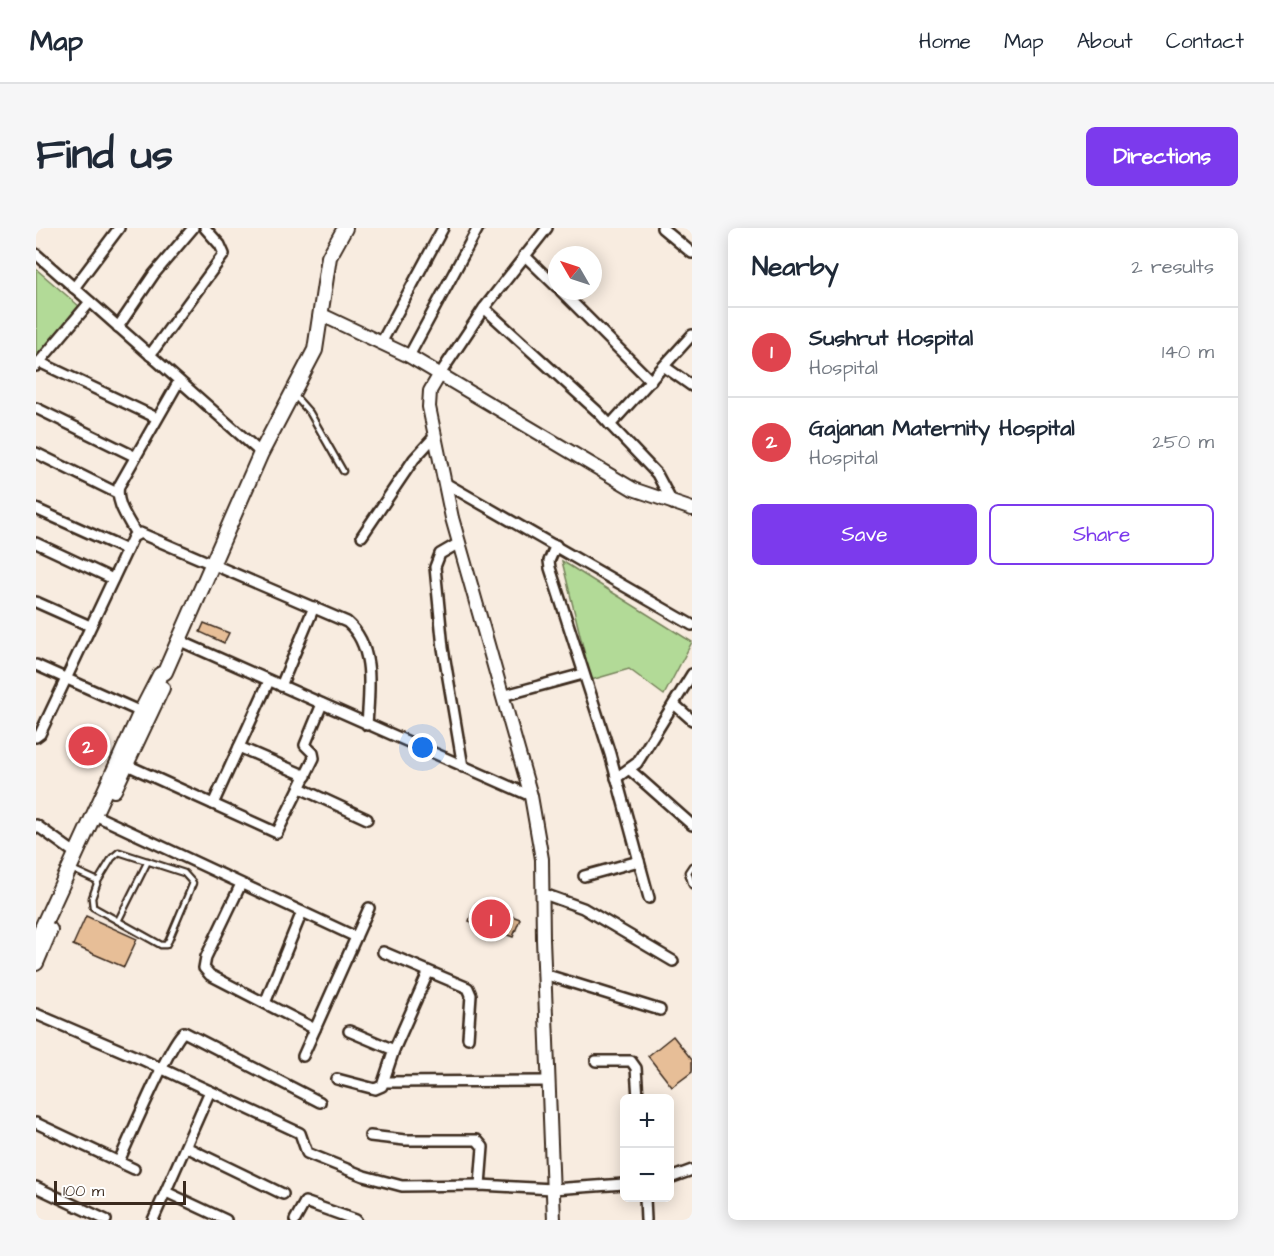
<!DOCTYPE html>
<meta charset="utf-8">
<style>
body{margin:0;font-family:"Architects Daughter",sans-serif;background:#f6f6f7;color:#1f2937}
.controls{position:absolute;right:18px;bottom:18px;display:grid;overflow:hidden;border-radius:9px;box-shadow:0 3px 15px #0003}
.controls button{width:54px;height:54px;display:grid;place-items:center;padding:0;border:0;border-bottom:2px solid #e0e1e3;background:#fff;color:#1f2937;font:30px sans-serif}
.compass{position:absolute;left:512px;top:18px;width:54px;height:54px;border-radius:50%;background:#fff;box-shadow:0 3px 15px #0003;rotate:309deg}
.scale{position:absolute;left:18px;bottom:15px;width:132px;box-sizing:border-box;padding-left:6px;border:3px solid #3b2a1e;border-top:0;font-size:16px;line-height:21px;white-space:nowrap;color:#3b2a1e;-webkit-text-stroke:4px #fff;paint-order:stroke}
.you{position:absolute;left:387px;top:520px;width:21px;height:21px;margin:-15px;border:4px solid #fff;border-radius:50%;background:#1a73e8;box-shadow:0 0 0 9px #1a73e833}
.badge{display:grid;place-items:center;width:39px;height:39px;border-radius:50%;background:#7c3aed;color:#fff;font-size:20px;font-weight:700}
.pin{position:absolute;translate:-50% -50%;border:3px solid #fff;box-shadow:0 2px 6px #0006}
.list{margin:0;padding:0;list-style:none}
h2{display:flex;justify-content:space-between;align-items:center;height:78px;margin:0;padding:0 24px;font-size:26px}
h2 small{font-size:20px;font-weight:400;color:#747a83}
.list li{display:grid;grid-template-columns:39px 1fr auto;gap:18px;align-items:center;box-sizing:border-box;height:90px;padding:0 24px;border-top:2px solid #e0e1e3}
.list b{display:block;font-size:22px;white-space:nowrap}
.list p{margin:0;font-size:20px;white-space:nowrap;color:#747a83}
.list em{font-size:20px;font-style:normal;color:#747a83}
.actions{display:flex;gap:12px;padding:18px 24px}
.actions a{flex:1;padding:14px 0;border:2px solid #7c3aed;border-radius:9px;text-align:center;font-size:21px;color:#7c3aed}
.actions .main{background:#7c3aed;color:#fff}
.map{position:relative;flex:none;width:656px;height:992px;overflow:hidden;border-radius:9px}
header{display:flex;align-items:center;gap:36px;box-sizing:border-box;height:84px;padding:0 30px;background:#fff;border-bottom:2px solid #e0e1e3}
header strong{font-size:28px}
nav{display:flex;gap:33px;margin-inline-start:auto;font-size:21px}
.intro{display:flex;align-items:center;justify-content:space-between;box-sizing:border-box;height:144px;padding:0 36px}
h1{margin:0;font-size:42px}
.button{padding:15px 27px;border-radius:9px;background:#7c3aed;color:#fff;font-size:21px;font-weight:700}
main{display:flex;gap:36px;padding:0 36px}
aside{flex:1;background:#fff;border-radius:9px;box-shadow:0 3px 15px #0003}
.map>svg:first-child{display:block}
</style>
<header>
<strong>Map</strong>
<nav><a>Home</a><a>Map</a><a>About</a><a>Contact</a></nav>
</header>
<div class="intro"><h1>Find us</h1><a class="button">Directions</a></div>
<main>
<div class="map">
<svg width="656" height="992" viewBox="0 0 656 992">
<rect width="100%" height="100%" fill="#f8ece0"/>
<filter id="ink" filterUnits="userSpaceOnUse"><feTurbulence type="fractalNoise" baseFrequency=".0167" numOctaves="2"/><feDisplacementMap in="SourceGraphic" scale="12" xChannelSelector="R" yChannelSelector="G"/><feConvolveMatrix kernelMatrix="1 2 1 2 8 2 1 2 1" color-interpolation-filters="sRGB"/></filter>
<g filter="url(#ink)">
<g fill="#b2da97" stroke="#76825a" stroke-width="1.5">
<path d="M0,41l43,37 -43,52z"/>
<path d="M526,333l130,81 -28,53 -35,-26 -38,11z"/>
</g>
<g fill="#e7be97" stroke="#3b2a1e" stroke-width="1.5">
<path d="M168,395l25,10 -5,10 -24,-11z"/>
<path d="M49,504l17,11 -9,15 -18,-10z"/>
<path d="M440,675l44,16 -7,18 -44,-16z"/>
<path d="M50,688l51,23 -13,28 -51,-22z"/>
<path d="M637,808l19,24v12l-20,15 -24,-31z"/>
</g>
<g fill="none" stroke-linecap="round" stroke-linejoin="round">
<g stroke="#3b2a1e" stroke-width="9">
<g id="service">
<path d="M258,167l16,18 33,58"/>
<path d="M656,638l-4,6 4,13"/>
<path d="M40,643l22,10 14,-23 7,-6 65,21 9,10 -24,57 -3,5h-5l-68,-38 -1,-9 6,-17"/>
<path d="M82,693l30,-60"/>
</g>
</g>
<g stroke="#3b2a1e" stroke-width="14">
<g id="minor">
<path d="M626,0l30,25"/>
<path d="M0,26l225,199"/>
<path d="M488,27l33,32"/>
<path d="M38,60l45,-60"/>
<path d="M525,63l90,90"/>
<path d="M448,80l113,103 60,63 16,30"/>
<path d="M82,99l36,-53 39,-46"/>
<path d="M345,115l62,-115"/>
<path d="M114,127l74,-101 -4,-9 -15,-17"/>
<path d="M373,128l69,-128"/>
<path d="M3,134l118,56"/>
<path d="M0,138l54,-64"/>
<path d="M629,139l27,19"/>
<path d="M404,146l44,-66 63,-80"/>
<path d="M0,180l98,48"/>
<path d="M574,197l82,-90"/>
<path d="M0,225l81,40"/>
<path d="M409,255l247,142"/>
<path d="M0,281l91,41"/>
<path d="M100,306c-8,-15 -21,-31 -17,-48l60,-105"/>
<path d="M326,308l52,-77 21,-23"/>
<path d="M0,315l77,36"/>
<path d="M423,315l-19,11 -5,13 8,81 20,119"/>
<path d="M520,317l-7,16 1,7 60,186 39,144"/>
<path d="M0,374l54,24"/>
<path d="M142,412l353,156"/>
<path d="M0,437l105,47"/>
<path d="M245,458l33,-79"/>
<path d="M466,468l81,-22"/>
<path d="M638,476l18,16"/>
<path d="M0,509l4,-3 93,-197 7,-4 207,89c29,25 22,69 20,103"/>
<path d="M203,519l67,29"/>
<path d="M91,537l150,68 37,-75 -1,-5 -8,-8 17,-41"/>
<path d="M594,542l62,55"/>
<path d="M580,550l21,-15 55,-89"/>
<path d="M264,560l67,31"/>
<path d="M177,576l56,-123"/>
<path d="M65,590l255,119"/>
<path d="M0,597l39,28"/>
<path d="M548,648l55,-15"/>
<path d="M205,656l-35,73 -2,11 6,7 105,54"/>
<path d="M508,666l39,14 90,53"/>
<path d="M347,724l85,36 3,7 -3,43"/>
<path d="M508,746l116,36"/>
<path d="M229,775l37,-91"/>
<path d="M0,786l105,45 159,74 7,20 57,23 38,10 78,-1 73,4 71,-5"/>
<path d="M313,803l45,19"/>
<path d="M267,828l66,-148"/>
<path d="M560,833h35l5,7 2,30"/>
<path d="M301,851l38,10 7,-3 12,-36 34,-77"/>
<path d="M348,854l164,-1"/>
<path d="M0,895l98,46"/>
<path d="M334,908l35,4h72l6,7 -3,38"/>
<path d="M150,919l97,47"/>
<path d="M83,933c10,-21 52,-121 65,-129l136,70"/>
<path d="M634,950l22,-8"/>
<path d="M0,959l70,33"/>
<path d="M130,964l60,28"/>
<path d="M609,970l1,22"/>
<path d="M117,992l57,-129"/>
<path d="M259,992l10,-18 51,18"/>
</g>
</g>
<g stroke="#3b2a1e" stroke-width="16">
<g id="tertiary">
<path d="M286,87l87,41 224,133 59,20"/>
<path d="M404,146l-10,17 -1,16 23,111 79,278 11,63 1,80 11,281"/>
</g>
</g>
<g stroke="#3b2a1e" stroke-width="18">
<g id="secondary">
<path d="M78,562l48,-102"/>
<path d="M0,713l105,-229 19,-37 5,-3 96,-219 54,-103 14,-93 16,-29"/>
<path d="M0,735l14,-33"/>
</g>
</g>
<use href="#service" stroke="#fff" stroke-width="4.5"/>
<use href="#minor" stroke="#fff" stroke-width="9"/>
<use href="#tertiary" stroke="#fff" stroke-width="12"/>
<use href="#secondary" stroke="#fff" stroke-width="14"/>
</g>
</g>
</svg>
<div class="controls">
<button>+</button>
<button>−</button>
</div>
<svg class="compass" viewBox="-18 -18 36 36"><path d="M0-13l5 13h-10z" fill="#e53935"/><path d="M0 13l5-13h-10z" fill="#747a83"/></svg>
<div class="scale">100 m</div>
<div class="you"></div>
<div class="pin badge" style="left:455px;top:691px;background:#e0444e">1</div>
<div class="pin badge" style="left:52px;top:518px;background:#e0444e">2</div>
</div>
<aside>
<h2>Nearby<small>2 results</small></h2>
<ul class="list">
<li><span class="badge" style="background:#e0444e">1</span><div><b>Sushrut Hospital</b><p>Hospital</p></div><em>140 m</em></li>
<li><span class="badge" style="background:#e0444e">2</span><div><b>Gajanan Maternity Hospital</b><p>Hospital</p></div><em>250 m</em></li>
</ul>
<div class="actions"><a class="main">Save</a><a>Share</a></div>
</aside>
</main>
